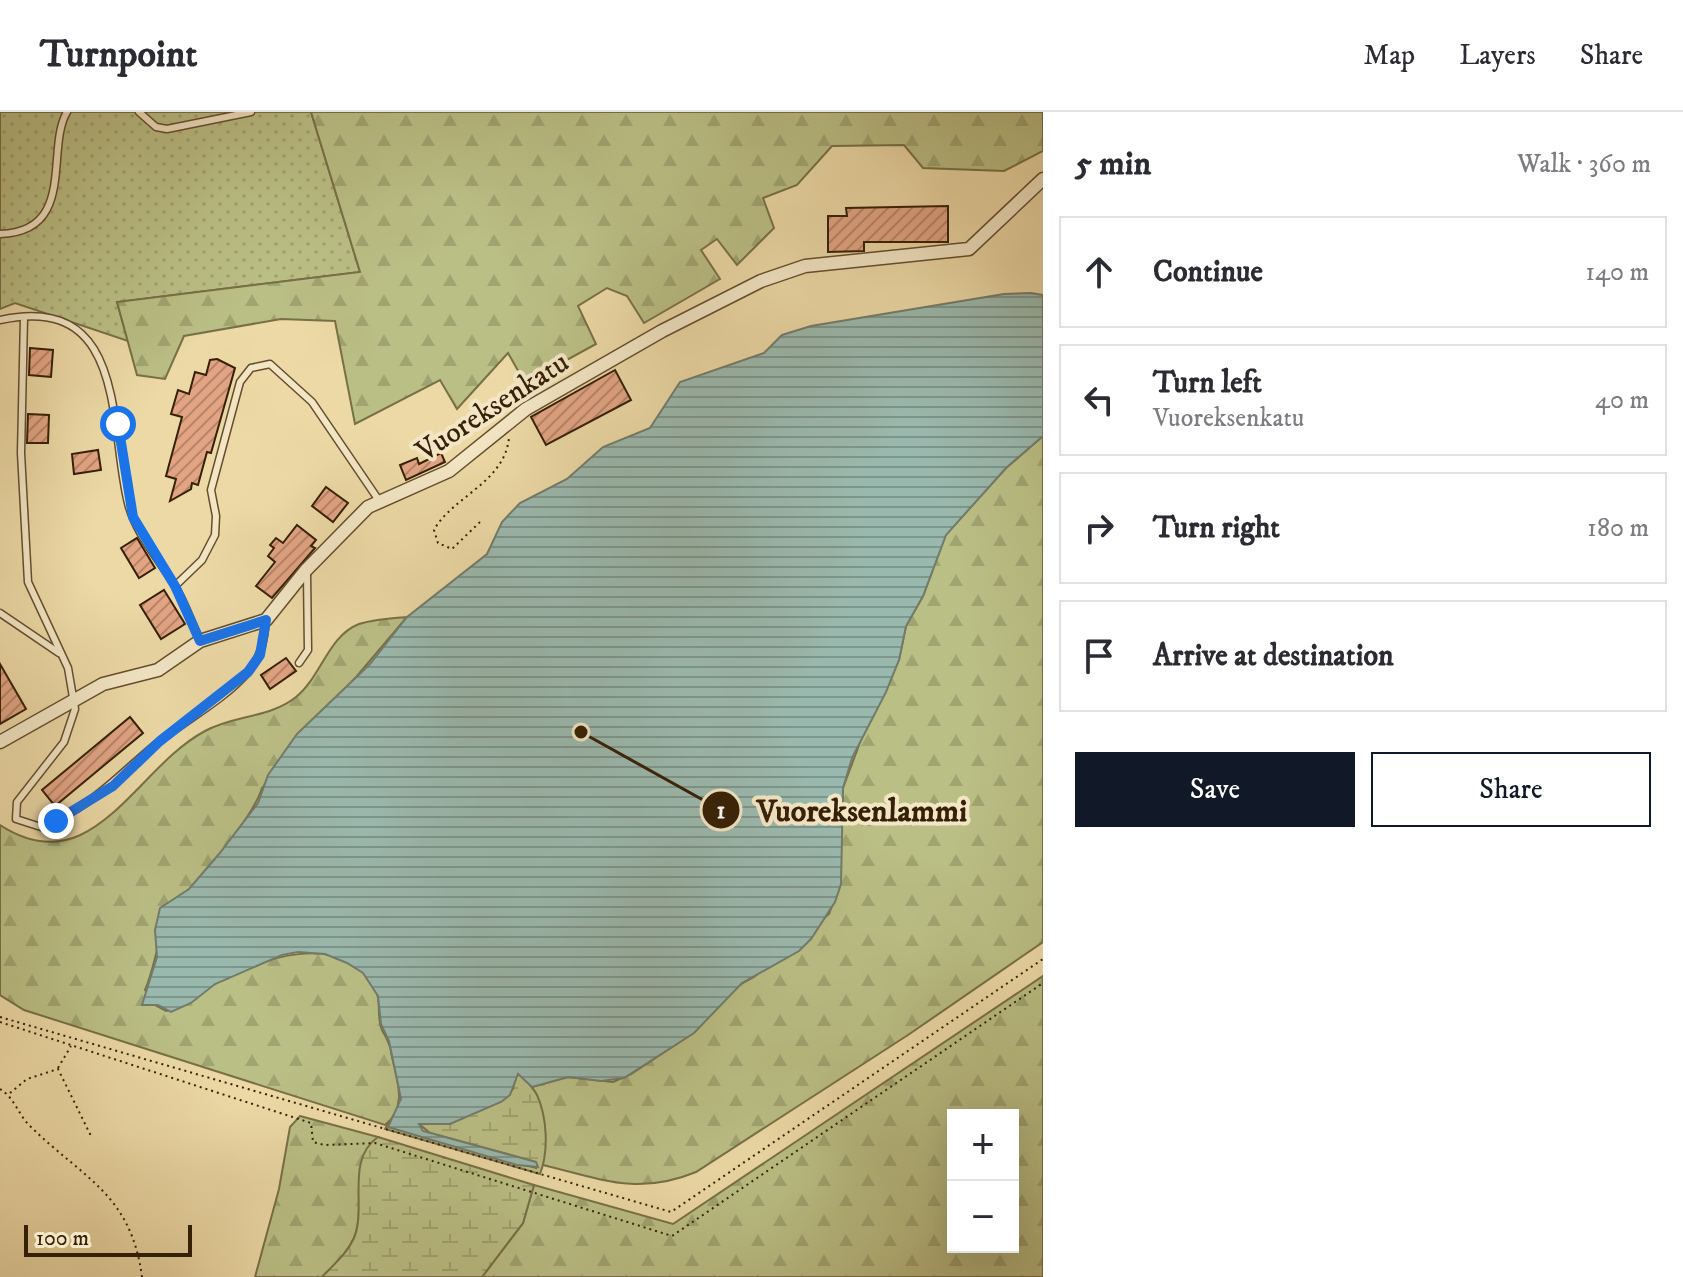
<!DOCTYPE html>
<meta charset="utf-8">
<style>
body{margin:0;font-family:"IM FELL DW Pica",serif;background:#f2f2f3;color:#2b2b33}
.controls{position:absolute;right:24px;bottom:24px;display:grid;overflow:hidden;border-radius:0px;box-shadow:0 8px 32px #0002}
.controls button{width:72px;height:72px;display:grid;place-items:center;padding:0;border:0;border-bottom:2px solid #e1e1e2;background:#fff;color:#2b2b33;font:40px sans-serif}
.scale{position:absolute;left:24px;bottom:20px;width:168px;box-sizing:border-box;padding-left:8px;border:4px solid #362006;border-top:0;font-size:22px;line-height:28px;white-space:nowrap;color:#362006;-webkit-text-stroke:6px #f3e6c5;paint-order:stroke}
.stop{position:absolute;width:24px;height:24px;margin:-18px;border:6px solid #1a73e8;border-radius:50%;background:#fff}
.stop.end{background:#1a73e8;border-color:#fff;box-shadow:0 2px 8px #0008}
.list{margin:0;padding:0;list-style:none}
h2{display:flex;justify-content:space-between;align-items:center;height:104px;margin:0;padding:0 32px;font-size:34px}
h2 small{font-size:26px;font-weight:400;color:#7c7c81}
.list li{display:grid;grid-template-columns:52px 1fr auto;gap:24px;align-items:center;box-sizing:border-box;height:112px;margin:0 16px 16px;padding:0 16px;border:2px solid #e1e1e2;border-radius:0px}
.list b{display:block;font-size:30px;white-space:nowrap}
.list p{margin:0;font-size:26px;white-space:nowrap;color:#7c7c81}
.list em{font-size:26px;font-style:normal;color:#7c7c81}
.actions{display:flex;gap:16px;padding:24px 32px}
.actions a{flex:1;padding:18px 0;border:2px solid #111827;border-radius:0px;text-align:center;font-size:28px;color:#111827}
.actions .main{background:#111827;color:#fff}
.icon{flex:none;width:44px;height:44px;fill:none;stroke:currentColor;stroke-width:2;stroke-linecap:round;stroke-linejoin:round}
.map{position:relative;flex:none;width:1043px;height:1165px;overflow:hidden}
header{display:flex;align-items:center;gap:48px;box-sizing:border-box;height:112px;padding:0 40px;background:#fff;border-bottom:2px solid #e1e1e2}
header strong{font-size:38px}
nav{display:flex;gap:44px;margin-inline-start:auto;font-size:28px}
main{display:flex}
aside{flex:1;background:#fff}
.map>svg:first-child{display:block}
</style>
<header>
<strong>Turnpoint</strong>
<nav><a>Map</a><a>Layers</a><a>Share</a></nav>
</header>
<main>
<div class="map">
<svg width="1043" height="1165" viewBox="0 0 1043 1165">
<defs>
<pattern id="grass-dots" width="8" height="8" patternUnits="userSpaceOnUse" patternTransform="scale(2)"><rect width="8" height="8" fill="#babf85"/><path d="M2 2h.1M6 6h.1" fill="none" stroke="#a0a471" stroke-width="1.8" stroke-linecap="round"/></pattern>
<pattern id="forest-firs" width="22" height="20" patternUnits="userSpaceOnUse" patternTransform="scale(2)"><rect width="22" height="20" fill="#babf85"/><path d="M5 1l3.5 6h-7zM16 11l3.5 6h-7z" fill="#a0a471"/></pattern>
<pattern id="wetland-marsh" width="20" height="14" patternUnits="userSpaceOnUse" patternTransform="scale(2)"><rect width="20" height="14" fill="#babf85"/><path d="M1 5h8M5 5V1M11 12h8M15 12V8" fill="none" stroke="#a0a471"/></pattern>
<pattern id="water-rules" width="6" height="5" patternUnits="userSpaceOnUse" patternTransform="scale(2)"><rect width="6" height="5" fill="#9ab9ae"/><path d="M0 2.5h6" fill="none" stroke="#7e968c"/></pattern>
<pattern id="building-hatch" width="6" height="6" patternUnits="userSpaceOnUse" patternTransform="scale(2)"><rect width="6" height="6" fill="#e2a483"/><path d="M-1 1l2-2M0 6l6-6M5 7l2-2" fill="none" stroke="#b88569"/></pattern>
</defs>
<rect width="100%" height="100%" fill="#ecd9a6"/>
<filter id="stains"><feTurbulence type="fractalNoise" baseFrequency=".0025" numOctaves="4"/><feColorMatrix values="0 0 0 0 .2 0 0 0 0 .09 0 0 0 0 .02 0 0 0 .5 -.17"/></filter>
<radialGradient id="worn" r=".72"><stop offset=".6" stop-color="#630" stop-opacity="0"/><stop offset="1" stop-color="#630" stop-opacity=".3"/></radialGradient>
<path fill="url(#grass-dots)" stroke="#787046" stroke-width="2" d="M0,0h311l49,160 -243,30 11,39 -113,-38 -15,6z"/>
<g fill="url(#forest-firs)" stroke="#787046" stroke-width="2" fill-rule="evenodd">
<path d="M311,0h732v39l-39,20 -81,-3 -19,-23 -72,1 -35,39 -34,13 11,30 -37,37 -20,-26 -16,11 19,29 -76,44 -17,-27 -20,-8 -29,18 18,38 -71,39 -17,-30 -51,56 -17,-29 -85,44 -20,-103 -54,-2 -97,17 -19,43 -28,-4 -20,-73 243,-30z"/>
<path d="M1043,324v506l-135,93 -212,137c-58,24 -95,7 -153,-7 3,-26 2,-55 -11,-78l36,-10 45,5 18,-8 62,-41 44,-47 17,-9 75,-63 11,-30 3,-96 22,-59 34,-69 7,-34 17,-30 23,-62 60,-66z"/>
<path d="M407,505l-145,171c-7,24 -52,82 -72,101 -3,3 -8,4 -10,7 -22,26 -22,65 -35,94l10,15 11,6c20,-5 30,-17 48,-27 45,-25 127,-56 161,4 7,13 1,28 7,42 4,8 8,13 9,22 5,26 18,54 -6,73l-361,-115 -24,-15v-170c93,60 134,-56 205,-94 29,-16 65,-13 91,-34 25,-20 32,-61 63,-73 15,-5 33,-6 48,-7z"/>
<path d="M1043,864v301h-561l41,-54 11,-38 139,39zM953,1003h60v132h-60z"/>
<path d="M300,1004l78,21c-31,26 -11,69 -24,101 -7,16 -20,27 -32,39h-67l24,-88 11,-62z"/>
</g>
<g fill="url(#wetland-marsh)" stroke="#787046" stroke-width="2">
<path d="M522,962c4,8 11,13 15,21 10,22 12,56 3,79l-155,-45 4,-7 -1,3 148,43v-6l-106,-29 -11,-9h31l63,-35 3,-14z"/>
<path d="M378,1025l156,48 -11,38 -41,54h-160c11,-12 25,-23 32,-39 13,-31 -9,-78 24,-101z"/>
</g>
<path fill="url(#water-rules)" stroke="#727c6b" stroke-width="2" d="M1031,181l12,2v141l-37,32 -60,67 -23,61 -17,30 -7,34 -13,32 -34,66 -9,30 -2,96 -6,18 -24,37 -12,12 -57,32 -48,50 -70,45 -23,3 -33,-4 -36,10 -14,-13 -8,21 -9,7 -51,22h-31l4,7 113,31 2,5 -21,-2 -129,-38 13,-28 -12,-58 -8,-17 -3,-28 -15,-23 -16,-10 -22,-9 -27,-2 -16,3 -67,29 -24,19 -20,9 -13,-7h-16l15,-48 -2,-27 5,-22 29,-19 30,-35 39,-51 10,-28 29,-41 73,-70 37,-47 80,-63 15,-32 18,-19 47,-24 36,-32 47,-19 30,-46 84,-29 18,-18 29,-9 193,-32z"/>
<g fill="url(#building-hatch)" stroke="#362006" stroke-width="2">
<path d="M948,94v36h-84v9l-36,1v-36h19l-1,-8z"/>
<path d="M30,236l23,2 -2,27 -22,-2z"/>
<path d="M217,247l18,9 -24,85 -4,-1 -9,33 -6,-2 -1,6 -21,12 6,-22 -10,-3 16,-59 -11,-3 7,-24 11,4 6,-22 11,3 4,-15z"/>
<path d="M615,258l16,30 -85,45 -15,-28z"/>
<path d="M28,302l21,1 -1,28h-21z"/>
<path d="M98,338l3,20 -27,4 -2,-20z"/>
<path d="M441,341l4,9 -39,18 -6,-15 17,-7 2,6z"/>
<path d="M326,375l22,16 -15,19 -21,-16z"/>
<path d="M297,413l19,15 -5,6 4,2 -43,50 -16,-12 19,-24 -7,-6 6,-8 -4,-3 6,-7 7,5z"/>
<path d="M137,426l18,30 -16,10 -18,-30z"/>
<path d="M164,478l21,34 -24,15 -21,-34z"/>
<path d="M286,546l10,13 -26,18 -9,-14z"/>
<path d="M0,552l26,45 -26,15z"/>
<path d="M130,605l13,16 -88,73 -13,-16z"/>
</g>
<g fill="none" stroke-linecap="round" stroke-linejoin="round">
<g stroke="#644e2e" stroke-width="9">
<g id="service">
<path d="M139,0l17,15 11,2 84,-17"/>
<path d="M0,122c77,-2 45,-85 67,-122"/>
<path d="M24,205l-3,136 7,129 40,86 7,41 -11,33 -47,60 -1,17 25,8c52,-20 78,-53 120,-87 28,-22 64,-41 88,-69 13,-16 15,-31 17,-51"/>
<path d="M0,208c130,-29 108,112 129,187 9,30 31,53 46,79 10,17 17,37 25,55"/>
<path d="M175,474l27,-26 13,-25 1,-19 -5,-26 29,-108 11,-14 19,-4 42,38 68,100"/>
<path d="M0,501l59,40"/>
<path d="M299,551l9,-13 -1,-76"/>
</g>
</g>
<g stroke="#644e2e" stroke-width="15">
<path id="minor" d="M0,630l103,-58 55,-14 42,-29 66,-21 40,-50 62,-63 81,-36 77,-62 136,-78 99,-50 44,-15 164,-17 74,-70"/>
</g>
<g stroke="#362006" stroke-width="2" stroke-dasharray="2 4" stroke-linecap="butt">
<path d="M480,410l-28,27 -14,-6 -4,-13c19,-34 70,-47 75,-92"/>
<path d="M0,905l671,195 372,-253"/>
<path d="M0,910l311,101 2,19 11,3 51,-2 297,93 371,-253"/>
<path d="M58,956l13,-22"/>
<path d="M0,977c15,9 18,26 31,38 53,52 100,67 111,150"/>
<path d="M10,981l17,-14 31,-10 33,67"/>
</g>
<use href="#service" stroke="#f3e6c5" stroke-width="6"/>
<use href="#minor" stroke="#f3e6c5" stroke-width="12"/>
</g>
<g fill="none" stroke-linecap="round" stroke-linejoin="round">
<path stroke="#1a73e8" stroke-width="10" d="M56,709l57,-35 47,-45 88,-69 12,-17 6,-35 -66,21 -25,-55 -42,-69 -15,-93"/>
</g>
<g text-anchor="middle" stroke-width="8" stroke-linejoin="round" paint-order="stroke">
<g font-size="30" fill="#362006" stroke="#f3e6c5">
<text transform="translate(492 294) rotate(-33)" y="10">Vuoreksenkatu</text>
</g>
</g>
<path fill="none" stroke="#362006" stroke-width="3" d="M581 620L721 698"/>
<g fill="#362006" stroke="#f3e6c5" stroke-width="3">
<circle cx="581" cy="620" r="8"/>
<circle cx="721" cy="698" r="20"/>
</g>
<g font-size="24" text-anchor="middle" font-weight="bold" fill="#fff">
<text x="721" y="706">1</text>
</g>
<g font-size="32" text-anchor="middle" font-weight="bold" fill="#362006" stroke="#f3e6c5" stroke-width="8" stroke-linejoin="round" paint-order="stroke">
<text x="862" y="709">Vuoreksenlammi</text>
</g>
<rect width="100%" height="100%" filter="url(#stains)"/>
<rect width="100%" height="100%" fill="url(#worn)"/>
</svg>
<div class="controls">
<button>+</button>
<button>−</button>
</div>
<div class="scale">100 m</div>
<div class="stop" style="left:118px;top:312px"></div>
<div class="stop end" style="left:56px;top:709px"></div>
</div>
<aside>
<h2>5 min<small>Walk · 360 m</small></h2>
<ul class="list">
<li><svg class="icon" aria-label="ahead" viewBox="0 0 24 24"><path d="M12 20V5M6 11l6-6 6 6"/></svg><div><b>Continue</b></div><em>140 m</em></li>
<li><svg class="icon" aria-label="left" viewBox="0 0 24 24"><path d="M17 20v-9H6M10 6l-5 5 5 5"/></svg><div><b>Turn left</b><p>Vuoreksenkatu</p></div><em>40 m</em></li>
<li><svg class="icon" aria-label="right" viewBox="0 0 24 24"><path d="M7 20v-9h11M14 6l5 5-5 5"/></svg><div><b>Turn right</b></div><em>180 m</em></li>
<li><svg class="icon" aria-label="arrive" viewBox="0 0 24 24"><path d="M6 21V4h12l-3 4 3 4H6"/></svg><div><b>Arrive at destination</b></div></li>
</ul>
<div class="actions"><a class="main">Save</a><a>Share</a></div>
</aside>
</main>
